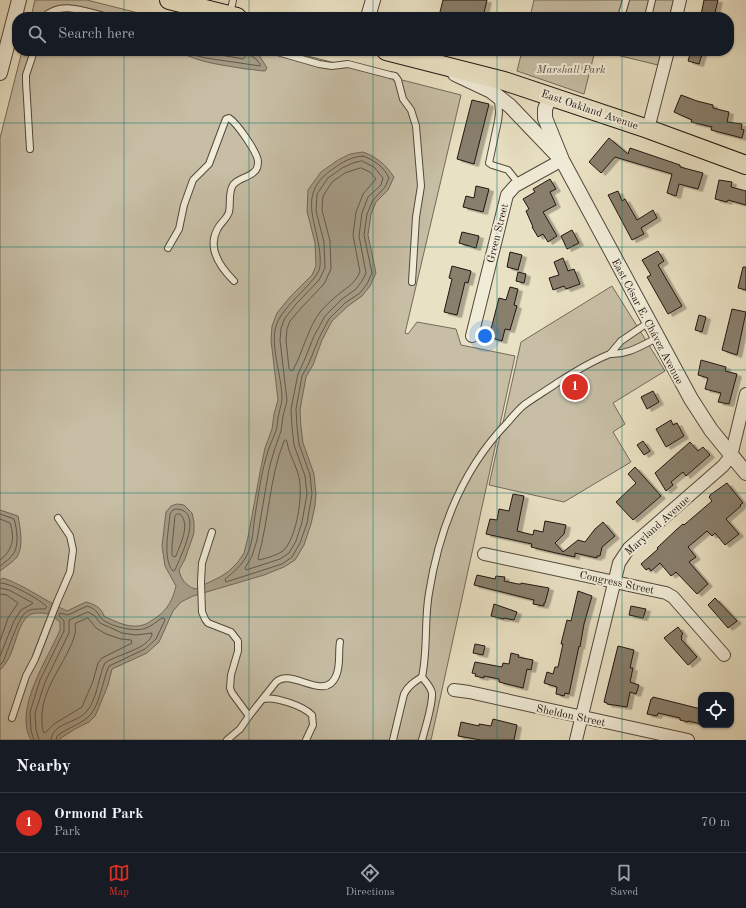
<!DOCTYPE html>
<meta charset="utf-8">
<style>
body{margin:0;font-family:"Old Standard TT",serif;background:#20242c;color:#f1f3f6}
.controls{position:absolute;right:12px;bottom:12px;display:grid;overflow:hidden;border-radius:8px;box-shadow:0 1px 3px #0004}
.controls button{width:36px;height:36px;display:grid;place-items:center;padding:0;border:0;border-bottom:1px solid #363941;background:#171b24;color:#f1f3f6;font:20px sans-serif}
.you{position:absolute;left:485px;top:336px;width:14px;height:14px;margin:-10px;border:3px solid #fff;border-radius:50%;background:#1a73e8;box-shadow:0 0 0 6px #1a73e833}
.badge{display:grid;place-items:center;width:26px;height:26px;border-radius:50%;background:#d93025;color:#fff;font-size:13px;font-weight:700}
.pin{position:absolute;translate:-50% -50%;border:2px solid #fff;box-shadow:0 1px 4px #0006}
.list{margin:0;padding:0;list-style:none}
h2{display:flex;justify-content:space-between;align-items:center;height:52px;margin:0;padding:0 16px;font-size:17px}
h2 small{font-size:13px;font-weight:400;color:#9ea1a6}
.list li{display:grid;grid-template-columns:26px 1fr auto;gap:12px;align-items:center;box-sizing:border-box;height:60px;padding:0 16px;border-top:1px solid #363941}
.list b{display:block;font-size:15px;white-space:nowrap}
.list p{margin:0;font-size:13px;white-space:nowrap;color:#9ea1a6}
.list em{font-size:13px;font-style:normal;color:#9ea1a6}
.icon{flex:none;width:22px;height:22px;fill:none;stroke:currentColor;stroke-width:2;stroke-linecap:round;stroke-linejoin:round}
.map{position:relative;flex:none;width:746px;height:740px;overflow:hidden}
.search{position:absolute;background:#171b24;box-shadow:0 1px 3px #0004;left:12px;right:12px;top:12px;height:44px;display:flex;align-items:center;gap:10px;box-sizing:border-box;padding:0 14px;border-radius:16px;color:#9ea1a6;font-size:15px}
.sheet{height:112px;background:#171b24}
nav{display:flex;justify-content:space-around;align-items:center;box-sizing:border-box;height:56px;border-top:1px solid #363941;background:#171b24;font-size:11px;color:#9ea1a6}
nav a{display:grid;justify-items:center;gap:2px}
nav .on{color:#d93025}
.map>svg:first-child{display:block}
</style>
<div class="map">
<svg width="746" height="740" viewBox="0 0 746 740">
<defs>
<filter id="shadow"><feDropShadow dx="4.5" dy="2.5" stdDeviation="0" flood-color="#0004"/></filter>
</defs>
<rect width="100%" height="100%" fill="#e9e1c3"/>
<filter id="stains"><feTurbulence type="fractalNoise" baseFrequency=".005" numOctaves="4"/><feColorMatrix values="0 0 0 0 .2 0 0 0 0 .09 0 0 0 0 .02 0 0 0 .5 -.17"/></filter>
<radialGradient id="worn" r=".72"><stop offset=".6" stop-color="#630" stop-opacity="0"/><stop offset="1" stop-color="#630" stop-opacity=".3"/></radialGradient>
<g fill="#c7bea5" stroke="#746a5a">
<path d="M35,0h52l67,17h-123z"/>
<path d="M534,0h140l-5,17h-139z"/>
<path d="M22,51h266l173,44 -56,238 3,1 9,-12 39,7 5,16 54,11 -84,384h-431v-602z"/>
<path d="M522,51h73l-11,43 -67,-23z"/>
<path d="M600,51h61l-3,14z"/>
<path d="M612,286l53,85 -52,32 12,21 -12,8 18,30 -67,40 -75,-17 32,-143z"/>
</g>
<g fill="#a59c86" stroke="#706657">
<path d="M178,51h70l11,4 8,13 -2,3c-6,0 -12,-2 -19,-2 -23,-4 -47,-6 -68,-18z"/>
<path d="M363,152c14,5 23,13 31,25l-6,13 -12,12 -5,12 -3,21 8,38 -6,13 -8,10 -14,10 -16,15 -10,19 -9,25 -7,12 -6,33 1,17 2,16 11,31 2,20 -1,12 -4,18 -7,21 -9,15 -11,7 -20,8 -71,21 -12,6 -8,9 -14,31 -12,11 -35,16 -4,16 -9,22 -4,9 -6,6 -14,7 -17,11h-27c-18,-31 17,-81 29,-110v-8c-6,-5 -11,-9 -19,-9 -5,0 -11,0 -15,5 -12,14 -10,37 -26,52v-90l3,-2c23,8 42,23 64,33l19,-9c8,2 15,5 18,14 12,6 26,13 39,9 5,-1 10,-6 14,-8 11,-8 16,-18 19,-31l-11,-20 -3,-20 4,-34 5,-6 6,-2 7,1 8,8 2,9v11l-9,26 -6,11c2,9 6,15 16,19l25,-12 9,-6 9,-9 6,-9 4,-16 13,-70 4,-19 7,-19 2,-15 4,-14 -7,-60 1,-14 5,-13 13,-16 22,-22 4,-9 -1,-23 -8,-32 1,-21 13,-18 17,-12 12,-6z"/>
<path d="M0,510l18,6c2,12 6,30 -1,41 -4,5 -12,10 -17,14z"/>
</g>
<g fill="none" stroke-linecap="round" stroke-linejoin="round">
<g stroke="#62584b" stroke-width="1">
<path d="M186,51l8,4 12,3 54,8v-2l-4,-5 -6,-4 -1,-4"/>
<path d="M199,51l44,8 2,-2 -1,-6"/>
<path d="M363,156c11,4 21,11 26,22l-4,9 -12,13 -6,14 -3,21 8,38 -5,11 -7,9 -15,10 -16,16 -10,19 -10,25 -7,13 -6,33 1,18 2,17 11,31 2,19 -5,29 -7,20 -8,14 -10,7 -56,18 -1,-3c9,-7 17,-14 22,-24 5,-10 6,-22 7,-33 4,-24 7,-51 15,-74 2,-6 5,-11 7,-17 2,-6 1,-12 3,-18 1,-5 3,-10 3,-15 0,-21 -12,-52 -6,-72 6,-21 43,-45 44,-60 3,-37 -28,-70 13,-97 9,-7 18,-12 30,-13z"/>
<path d="M362,161l12,6 9,11 -2,7 -13,12 -6,16 -3,23 7,37 -4,8 -6,8 -14,10 -17,17 -11,20 -10,25 -6,13 -7,35 1,18 2,18 11,31 2,18 -5,28 -6,19 -7,12 -9,6 -34,11 -1,-2 7,-12 5,-16 12,-71 5,-18 7,-20 2,-15 4,-15 -7,-61 1,-12 4,-10 12,-15 22,-23 6,-12 -1,-26 -8,-31 1,-17 11,-16 14,-10 11,-5z"/>
<path d="M361,168l9,4 6,7 -13,15 -7,18 -3,23 7,37c-6,12 -11,14 -21,22 -6,5 -13,11 -18,17 -13,16 -18,41 -28,59l-2,1 -2,-2 -3,-29 1,-11 3,-8 12,-14 22,-23 7,-15 -1,-28 -8,-31 1,-14 9,-14 13,-9z"/>
<path d="M286,440l1,2c2,12 9,23 12,35 4,19 -2,57 -14,72 -6,6 -18,9 -26,11l-1,-2c11,-38 11,-79 26,-117z"/>
<path d="M177,509c28,2 3,48 -2,61l-2,1c-11,-12 -4,-42 -3,-57l3,-4z"/>
<path d="M0,514l14,5c3,10 5,25 0,34 -3,5 -9,9 -14,13"/>
<path d="M177,514h3c11,11 0,30 -4,42l-2,1 -2,-2v-9l3,-30z"/>
<path d="M0,519l10,4c5,15 3,27 -10,37"/>
<path d="M0,583c9,-1 41,17 47,24l-2,2c-7,0 -16,-1 -21,5 -7,8 -16,36 -21,48l-3,3"/>
<path d="M0,588l9,2 24,13 -1,1 -11,6 -7,11 -14,35"/>
<path d="M0,594l7,1 11,8 -10,15 -8,23"/>
<path d="M88,618l8,10 10,6 15,5 10,1 1,3 -30,15 -4,5 -5,18 -11,26 -28,17 -8,8 -2,1c-2,-4 -2,-8 -2,-12 -2,-33 25,-58 33,-87 1,-3 0,-7 0,-10z"/>
<path d="M34,740l-3,-9 -1,-19 10,-32 24,-49v-10l-5,-5 1,-3 8,2 19,-9c9,3 9,5 14,12 7,8 35,15 45,10 6,-2 11,-7 16,-10h2l1,2 -9,19 -11,10 -36,17c-7,15 -9,42 -22,52 -7,6 -19,10 -27,16l-3,2 -1,4"/>
<path d="M39,740l-3,-10 -1,-17 10,-31 24,-49v-13l19,-8 7,4 5,7 22,10 14,2 16,-2c0,15 -37,22 -47,30 -3,5 -4,12 -6,18 -2,9 -6,24 -13,31 -9,11 -34,11 -35,28"/>
</g>
</g>
<g fill="#897f6d" stroke="#201510" filter="url(#shadow)">
<path d="M443,0h44l-4,17h-39l-5,-1z"/>
<path d="M704,0h14l-4,17 -13,-2z"/>
<path d="M691,51h12l-4,13 -11,-3z"/>
<path d="M681,95l16,6 16,4v3l16,4 -2,10 15,2 -1,5 3,1 -2,8 -31,-8 1,-3 -21,-5 1,-2 -18,-8z"/>
<path d="M472,100l17,4 -15,60 -17,-5z"/>
<path d="M609,138l19,16 2,-6 50,17v2l23,6 -5,16 -19,-5 -3,12 -9,-3 5,-19 -57,-17 -14,16 -12,-11z"/>
<path d="M550,179l6,10 -6,3 6,13 -13,7 14,24 -9,6 -5,-8 -5,3 -6,-10h1l-7,-16 3,-2 -6,-10 12,-7 -2,-3z"/>
<path d="M719,180l13,2 -1,5 15,4v14l-18,-5 -1,2 -12,-3z"/>
<path d="M476,186l13,3 -6,23 -20,-5 3,-11 8,2z"/>
<path d="M618,191l4,10 3,-2 12,21 16,-10 4,8 -16,10 3,6 -12,6 -24,-45z"/>
<path d="M572,230l7,13 -12,6 -6,-13z"/>
<path d="M462,232l17,4 -3,12 -17,-5z"/>
<path d="M658,251l6,10 -6,4 24,41 -14,8 -21,-37 4,-2 -9,-15z"/>
<path d="M510,252l12,3 -4,15 -11,-3z"/>
<path d="M563,258l5,13 6,-2 6,15 -14,5 -2,-3 -11,4 -4,-12 10,-3 -5,-13z"/>
<path d="M452,266l19,5 -3,12 -3,-1 -8,33 -13,-3 8,-33 -3,-1z"/>
<path d="M743,267h3v23l-8,-2z"/>
<path d="M518,272l8,2 -2,9 -8,-2z"/>
<path d="M510,287l8,2 -4,16 3,1 -7,24 -5,-1 -3,12 -13,-4 10,-39 7,2z"/>
<path d="M732,309l14,3 -9,43 -15,-5z"/>
<path d="M699,315l7,2 -4,15 -7,-2z"/>
<path d="M701,360l25,7 -1,4 12,3 -8,30 -11,-2 3,-9 -16,-4 3,-11 -10,-3z"/>
<path d="M653,391l6,11 -12,7 -6,-12z"/>
<path d="M671,420l2,5 4,-2 7,13 -18,11 -10,-18z"/>
<path d="M643,441l7,10 -6,4 -7,-10z"/>
<path d="M690,442l8,9 5,-4 7,8 -24,21 -3,-4 -12,10 2,3 -7,6 -11,-18z"/>
<path d="M635,467l26,29 -28,24 -17,-18 20,-19 -8,-9z"/>
<path d="M727,483l16,20 -3,2 1,1 -15,13 13,15 -14,11 -10,-12 -3,3 -5,-5 -19,16 8,10 -7,5 19,22 -11,10 -21,-22 -5,4 -11,-13 -9,8 -2,-3 -3,2 -5,-6 17,-15 -1,-1 19,-18 7,-6 1,1 28,-24 -3,-4 1,-1v-1z"/>
<path d="M513,494l11,2 -7,35 16,4 1,-5 9,2 2,-11 21,4 -2,9 -9,9 8,9 15,-12 7,2 10,-13 8,-7 12,14 -13,11 -2,9h-3v2l-22,-5v4l-19,-4 -25,-6 1,-3 -46,-10 4,-15 7,1 2,-11 10,2z"/>
<path d="M477,575l18,4 1,-3 9,1 -1,4 14,3h3v-1l28,5 -4,15h-1v3l-11,-2 1,-4 -60,-15z"/>
<path d="M578,591l14,5 -8,28 -4,23 -1,-1 -10,48 -4,-1 -1,3 -8,-2 1,-7 -13,-4 3,-11 6,2 2,-7h3l5,-23h-2l6,-24 4,1z"/>
<path d="M715,598l22,23 -9,7 -20,-23z"/>
<path d="M494,604l23,8 -3,8 -10,-2v1l-13,-3z"/>
<path d="M631,606l15,3 -3,9 -14,-3z"/>
<path d="M678,627l5,7 -2,2 1,2 -1,1 16,18 -9,8 -24,-27z"/>
<path d="M475,644l10,2 -2,9 -10,-2z"/>
<path d="M618,646l16,4 -4,18h3l-3,14 9,3 -3,9 -6,-2 -3,15 -20,-3v-1l-3,-1z"/>
<path d="M511,653l8,2 -1,2 15,3 -2,10 -4,-1 -4,19 -24,-6v-3l-15,-3v2l-9,-2 1,-2 -4,-1 3,-11 27,5 1,-4 6,1z"/>
<path d="M653,697l48,12v15l-13,-3v1l-8,-2v-2l-22,-5 -1,3 -10,-2 4,-15h1z"/>
<path d="M493,719l24,6 -3,15h-33l-23,-4 3,-14 18,4v-2l12,2z"/>
</g>
<g fill="none" stroke-linecap="round" stroke-linejoin="round">
<g stroke="#52483d" stroke-width="8">
<g id="service">
<path d="M230,14l3,-14"/>
<path d="M44,17c17,-17 42,-5 64,0"/>
<path d="M621,17l5,-17"/>
<path d="M648,17l4,-17"/>
<path d="M274,51l45,13 13,2 16,-2 42,11 5,1 3,4 5,19 8,11 5,16 5,60 -5,31 -4,65"/>
<path d="M498,98l1,15 -1,8 -9,42 3,2 16,5 11,14"/>
<path d="M30,149l-4,-67v-7l8,-24"/>
<path d="M168,248l11,-19 5,-24 9,-25 16,-16 15,-40 2,-5 3,-1c8,5 28,34 29,43 0,4 -1,9 -4,11 -6,6 -16,6 -21,13 -5,8 -2,18 -4,27 -2,7 -9,11 -12,18 -10,19 4,38 17,51"/>
<path d="M649,322l-28,19 -11,13c18,1 32,-9 47,-16"/>
<path d="M212,532l-10,31 -1,19 1,30 3,7 3,4 23,9 7,9v10l-7,24 -1,13 2,5 17,23 -9,13 -13,11"/>
<path d="M422,677c4,5 9,10 10,16 1,11 -7,36 -10,47"/>
<path d="M263,699c12,-3 40,7 49,16l1,10 -7,15"/>
<path d="M249,716l27,-34c15,-15 49,21 60,-6 5,-11 2,-23 4,-34"/>
<path d="M12,718l14,-42 9,-17 22,-57 13,-30 3,-22 -1,-5 -2,-9 -12,-18"/>
<path d="M393,740l11,-46c4,-8 10,-12 18,-17 6,-28 2,-56 7,-84 10,-63 34,-125 79,-171 5,-6 10,-12 16,-17 11,-8 23,-15 33,-22 17,-11 35,-22 53,-29"/>
</g>
</g>
<g stroke="#52483d" stroke-width="14">
<g id="minor">
<path d="M676,17l4,-17"/>
<path d="M648,129l20,-78"/>
<path d="M472,336l35,-141 8,-9 47,-26"/>
<path d="M484,554l182,39 7,4 51,58"/>
<path d="M454,690l15,2 219,48"/>
<path d="M576,740l43,-177 10,-15 94,-82 8,-10 15,-62"/>
</g>
</g>
<g stroke="#52483d" stroke-width="16">
<g id="tertiary">
<path d="M368,17l5,-17"/>
<path d="M0,73l19,-73"/>
<path d="M455,74l36,17 19,15 46,48"/>
<path d="M553,97l-6,7 -2,5v9l17,42 129,239 20,31 35,43"/>
</g>
</g>
<g stroke="#201510" stroke-width="20">
<g id="primary">
<path d="M169,0l68,17"/>
<path d="M386,51l118,30 144,48 98,36"/>
</g>
</g>
<use href="#service" stroke="#f1ecd8" stroke-width="6"/>
<use href="#minor" stroke="#f1ecd8" stroke-width="12"/>
<use href="#tertiary" stroke="#f1ecd8" stroke-width="14"/>
<use href="#primary" stroke="#e9e1c3" stroke-width="18"/>
</g>
<path fill="none" stroke="#0f766e" stroke-width="1" stroke-opacity="0.55" d="M124,0v17M249,0v17M373,0v17M497,0v17M622,0v17M124,51v689M249,51v689M373,51v689M497,51v689M622,51v689M0,123h746M0,247h746M0,370h746M0,493h746M0,617h746"/>
<g text-anchor="middle" stroke-width="4" stroke-linejoin="round" paint-order="stroke">
<g font-size="11" font-style="italic" fill="#5a5044" stroke="#f1ecd8">
<text x="571" y="73">Marshall Park</text>
</g>
<g font-size="11" fill="#201510" stroke="#f1ecd8">
<text transform="translate(590 109) rotate(19)" y="4">East Oakland Avenue</text>
<text transform="translate(497 233) rotate(-76)" y="4">Green Street</text>
<text transform="translate(648 321) rotate(62)" y="4">East César E. Chávez Avenue</text>
<text transform="translate(657 525) rotate(-42)" y="4">Maryland Avenue</text>
<text transform="translate(617 582) rotate(12)" y="4">Congress Street</text>
<text transform="translate(571 715) rotate(12)" y="4">Sheldon Street</text>
</g>
</g>
<rect width="100%" height="100%" filter="url(#stains)"/>
<rect width="100%" height="100%" fill="url(#worn)"/>
</svg>
<div class="controls">
<button><svg class="icon" aria-label="locate" viewBox="0 0 24 24"><circle cx="12" cy="12" r="6"/><path d="M12 2v4M12 18v4M2 12h4M18 12h4"/></svg></button>
</div>
<div class="you"></div>
<div class="pin badge" style="left:575px;top:387px">1</div>
<div class="search"><svg class="icon" aria-label="search" viewBox="0 0 24 24"><circle cx="10" cy="10" r="6"/><path d="M15 15l6 6"/></svg>Search here</div>
</div>
<section class="sheet">
<h2>Nearby<small></small></h2>
<ul class="list">
<li><span class="badge">1</span><div><b>Ormond Park</b><p>Park</p></div><em>70 m</em></li>
</ul>
</section>
<nav>
<a class="on"><svg class="icon" aria-label="map" viewBox="0 0 24 24"><path d="M3 6l6-2 6 2 6-2v14l-6 2-6-2-6 2zM9 4v14M15 6v14"/></svg>Map</a>
<a><svg class="icon" aria-label="directions" viewBox="0 0 24 24"><path d="M12 3l9 9-9 9-9-9zM9 14v-3h6M13 9l2 2-2 2"/></svg>Directions</a>
<a><svg class="icon" aria-label="saved" viewBox="0 0 24 24"><path d="M7 4h10v16l-5-4-5 4z"/></svg>Saved</a>
</nav>
